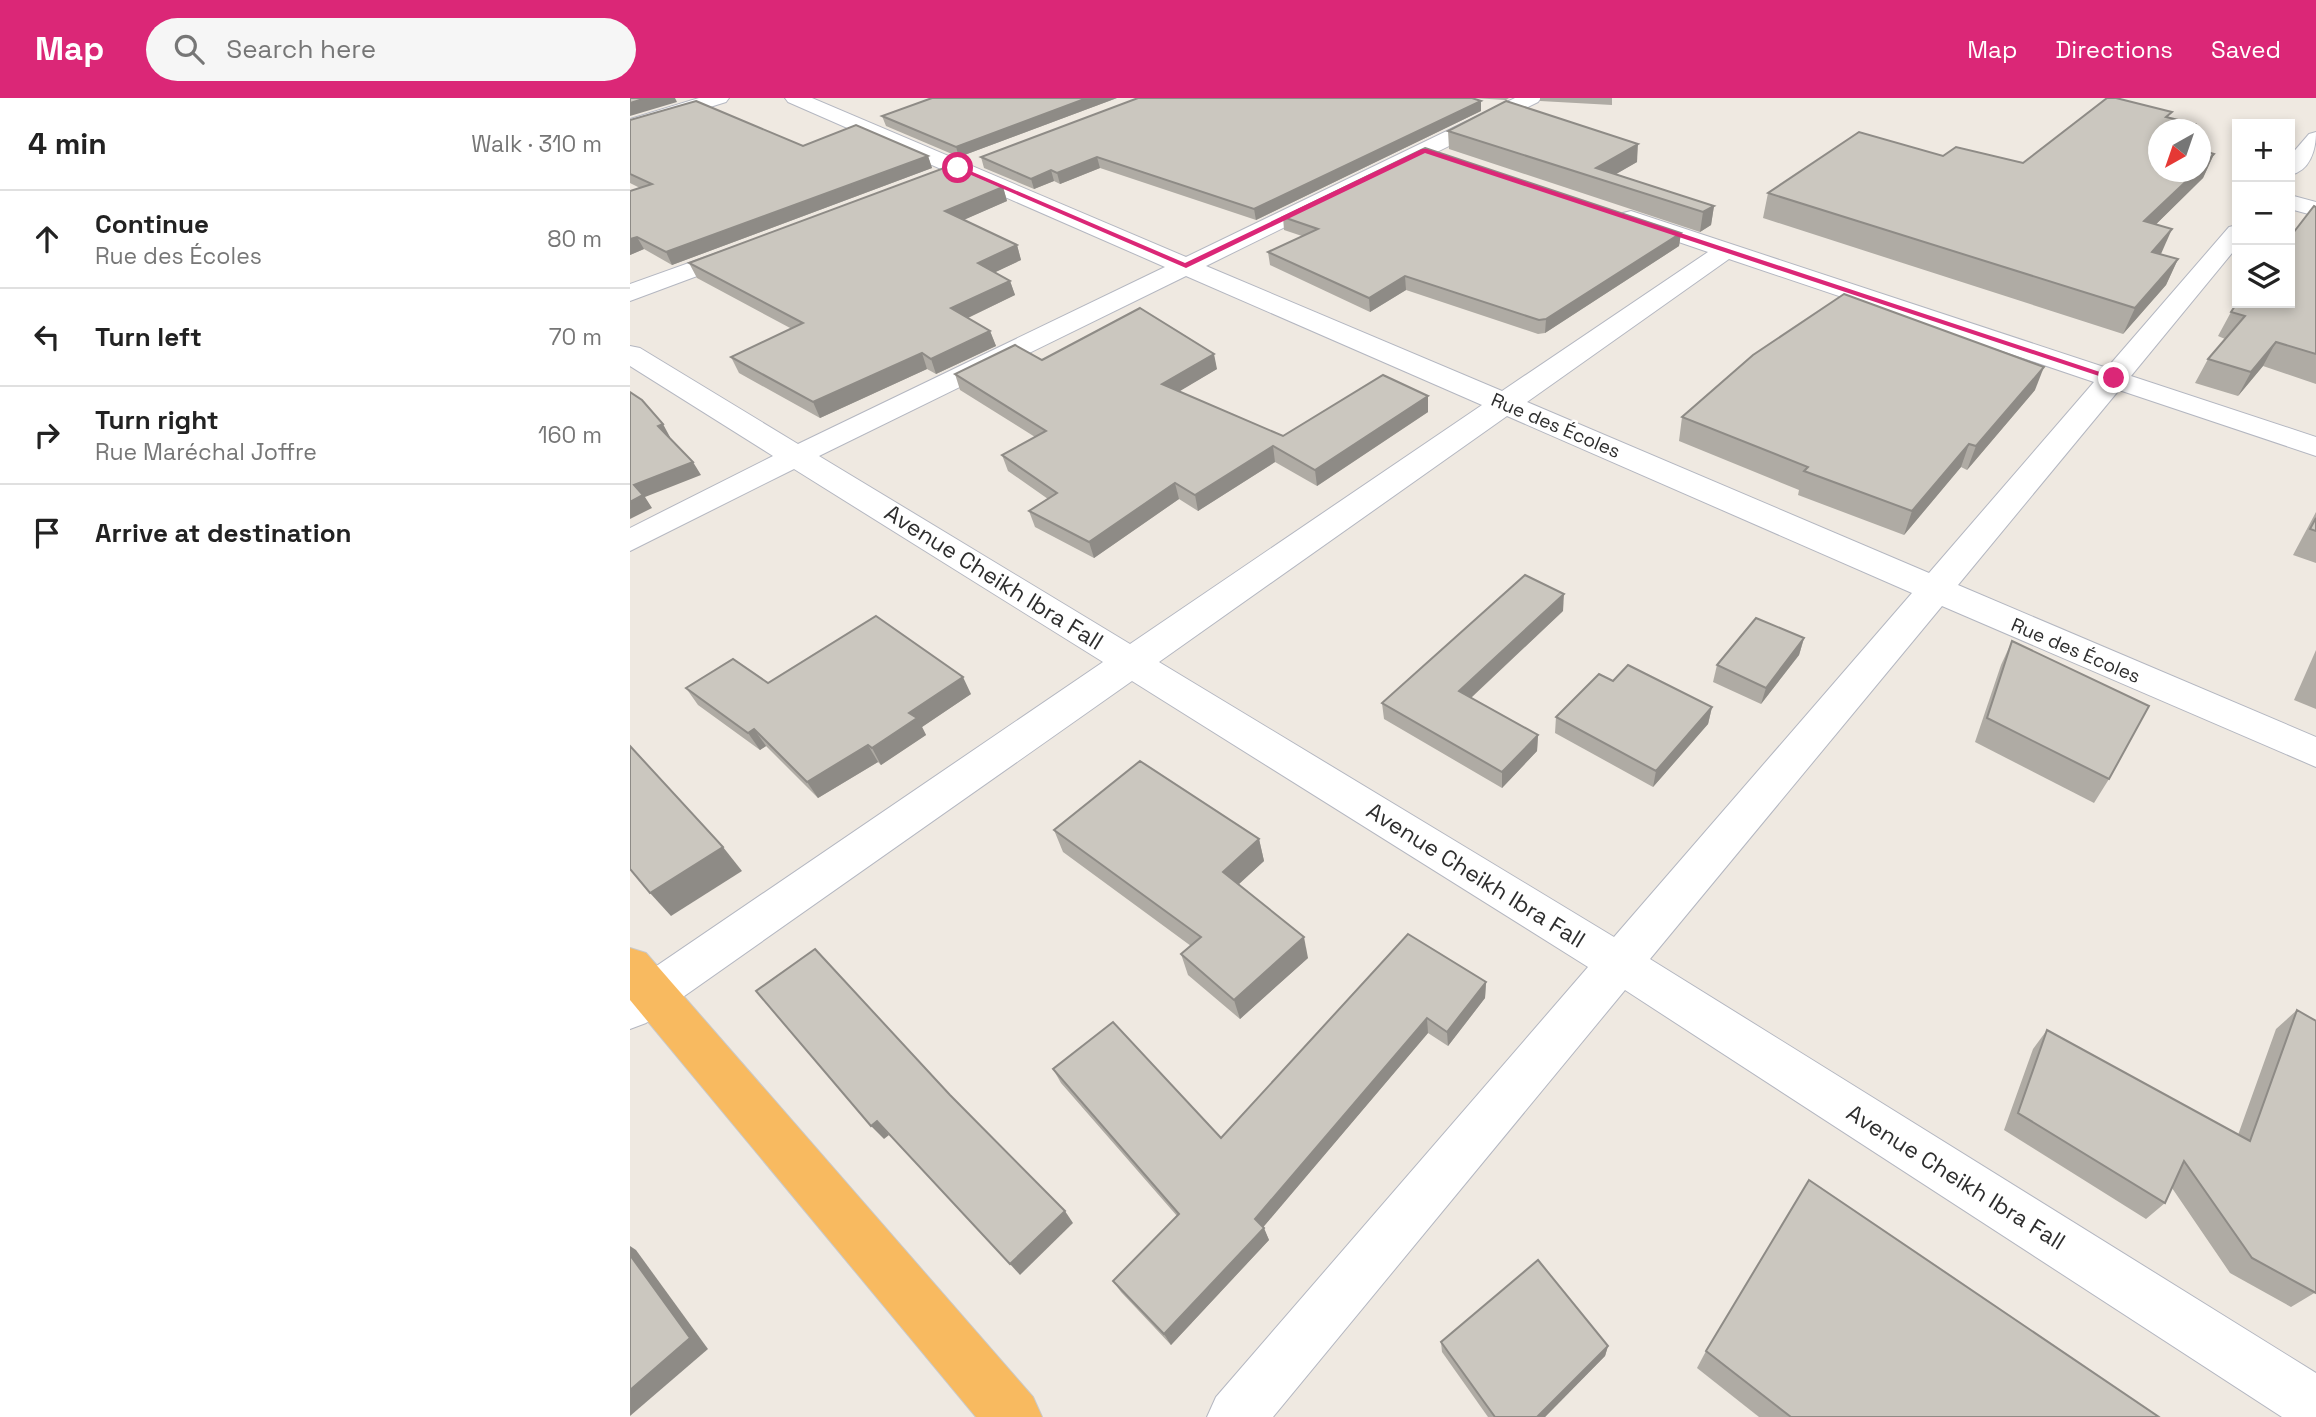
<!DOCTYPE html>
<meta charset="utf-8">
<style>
body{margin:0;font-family:"Space Grotesk",sans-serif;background:#f6f6f6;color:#222}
.controls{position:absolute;right:21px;top:21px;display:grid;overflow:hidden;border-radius:0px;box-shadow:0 4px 10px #0003}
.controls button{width:63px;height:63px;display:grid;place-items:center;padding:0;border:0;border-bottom:2px solid #e0e0e0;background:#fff;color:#222;font:35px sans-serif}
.compass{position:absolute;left:1518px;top:21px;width:63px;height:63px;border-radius:50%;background:#fff;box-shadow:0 4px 10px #0003;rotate:220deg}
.stop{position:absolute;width:21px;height:21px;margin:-16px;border:5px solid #db2777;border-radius:50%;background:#fff}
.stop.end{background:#db2777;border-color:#fff;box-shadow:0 2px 7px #0008}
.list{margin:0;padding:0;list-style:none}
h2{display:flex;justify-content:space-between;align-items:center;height:91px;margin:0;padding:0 28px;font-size:30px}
h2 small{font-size:23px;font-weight:400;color:#767676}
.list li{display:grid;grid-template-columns:46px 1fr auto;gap:21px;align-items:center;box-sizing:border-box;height:98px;padding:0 28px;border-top:2px solid #e0e0e0}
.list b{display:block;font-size:26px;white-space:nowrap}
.list p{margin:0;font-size:23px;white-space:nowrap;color:#767676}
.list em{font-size:23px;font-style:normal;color:#767676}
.icon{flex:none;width:38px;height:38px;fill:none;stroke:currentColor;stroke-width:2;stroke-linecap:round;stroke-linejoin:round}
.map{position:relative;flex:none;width:1686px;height:1319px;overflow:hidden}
header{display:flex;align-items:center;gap:42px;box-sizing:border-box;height:98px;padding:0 35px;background:#db2777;color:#fff}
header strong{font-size:33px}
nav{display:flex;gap:38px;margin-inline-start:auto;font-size:24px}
.search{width:490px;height:63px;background:#f6f6f6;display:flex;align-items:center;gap:18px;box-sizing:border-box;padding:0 24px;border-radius:38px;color:#767676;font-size:26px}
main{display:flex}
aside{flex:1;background:#fff}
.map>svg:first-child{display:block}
</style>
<header>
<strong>Map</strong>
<div class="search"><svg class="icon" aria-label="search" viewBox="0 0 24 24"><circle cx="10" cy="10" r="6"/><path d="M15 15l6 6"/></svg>Search here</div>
<nav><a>Map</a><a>Directions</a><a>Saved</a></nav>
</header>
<main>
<aside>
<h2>4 min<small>Walk · 310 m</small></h2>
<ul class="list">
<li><svg class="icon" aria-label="ahead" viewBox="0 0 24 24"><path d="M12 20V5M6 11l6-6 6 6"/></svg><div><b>Continue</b><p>Rue des Écoles</p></div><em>80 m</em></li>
<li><svg class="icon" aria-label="left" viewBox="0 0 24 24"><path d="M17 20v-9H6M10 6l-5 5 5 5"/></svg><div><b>Turn left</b></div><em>70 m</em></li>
<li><svg class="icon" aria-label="right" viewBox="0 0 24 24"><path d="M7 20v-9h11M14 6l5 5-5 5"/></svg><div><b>Turn right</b><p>Rue Maréchal Joffre</p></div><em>160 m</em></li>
<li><svg class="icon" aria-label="arrive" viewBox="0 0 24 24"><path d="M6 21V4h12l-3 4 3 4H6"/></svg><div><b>Arrive at destination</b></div></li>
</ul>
</aside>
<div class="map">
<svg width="1686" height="1319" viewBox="0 0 1686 1319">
<rect width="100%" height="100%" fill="#efe9e1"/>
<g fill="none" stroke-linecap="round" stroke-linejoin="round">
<g stroke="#b4b7c1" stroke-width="2">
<g id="minor">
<path d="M69,0h30l-3,4 -96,30v-13z"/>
<path d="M155,0h27l374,159 329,-159h26l-3,4 -332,164 296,125 206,-139 -85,-29 -4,-5 4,-5 8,-2 476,157 122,-141 8,-2v22l-106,129 185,61v19l-197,-66 -161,195 358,152v30l-374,-161 -292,353 666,414v44h-34l-657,-427 -352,427h-66l9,-20 372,-430 -456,-286 -486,342 -16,6v-45l473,-322 -309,-193 -164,82v-23l143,-72 -143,-90v-20l10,2 158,96 367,-177 -377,-165zM1099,161l365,123 -165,191 -402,-171zM556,178l296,129 -352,239 -311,-188zM877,318l405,177 -298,344 -455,-275z"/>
<path d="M1686,34c0,18 -6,39 -26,43v-19l19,-22z"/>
<path d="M1660,97l26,7v14l-26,-7z"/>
<path d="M112,146l9,2 3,5 -3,5 -121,45v-17z"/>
</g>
</g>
<g stroke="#c9c9c9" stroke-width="2">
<path id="trunk" d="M0,850l16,5 387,444 9,20h-66l-346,-417z"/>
</g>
<use href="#minor" fill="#fff" fill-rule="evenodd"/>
<use href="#trunk" fill="#f8ba60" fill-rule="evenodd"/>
</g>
<g fill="#afaba4">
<path d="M487,0l-158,59 -73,-31 -4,-10z"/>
<path d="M843,0h36l-3,2z"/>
<path d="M910,0h72v7l-72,-4z"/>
<path d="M851,13l-225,109 -156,-52 -40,16 -6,-3 -20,8 -50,-21 -3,-11z"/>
<path d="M1540,20l25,6 -3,6h-33v42l55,-18 -11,24 -47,46 4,30 18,5 -12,26 -43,49 -360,-116 5,-25 175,-37 80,7z"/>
<path d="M0,22l173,26 125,10 4,12 -260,97 -28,-16 -14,6v-64l10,-3 -10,-5z"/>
<path d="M818,33l189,31 -21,12 98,32 -3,19 -11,7 -251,-83z"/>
<path d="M373,89l4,14 -44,19 54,25 4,15 -26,12 15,9 5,14 -47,23 22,13 6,15 -60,28 -9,-5 -107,49 -81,-45 -8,-16 61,-28 -95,-51 -8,-15z"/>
<path d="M1686,109v177l-53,-18 -25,30 -43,-13 13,-24 17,-20 -7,-3 13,-24z"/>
<path d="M653,119l398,16 -2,13 -134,87 -7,1 -132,-44 -36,22 -100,-47 -2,-13 34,-16 -18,-6z"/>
<path d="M412,262l175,9 -38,22 104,45 145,-40v16l-111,74 -42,-24 -77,49 -19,-12 -85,59 -59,-31 -6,-16 19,-12 -40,-28 -6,-16 33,-18 -75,-47 -5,-16z"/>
<path d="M1405,292l-68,80 -6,-3 -57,68 -106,-40 1,-5 -120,-49 3,-24z"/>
<path d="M1686,414v51l-23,-8z"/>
<path d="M933,513l-92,87 67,37 -1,16 -35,37 -118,-69 -2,-16z"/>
<path d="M1174,540l-5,17 -38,49 -48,-22 4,-17z"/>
<path d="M1382,543l97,138 -15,24 -119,-61 26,-77z"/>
<path d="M1686,552v59l-22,-9z"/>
<path d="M983,583l99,26 -4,17 -55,63 -98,-54 1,-16z"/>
<path d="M138,585l203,11 -49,33 4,8 -45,30 -3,-3 -60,36 -52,-52 -6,4 -62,-45 -12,-17z"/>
<path d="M424,732l205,9 5,22 -26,24 70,73 -68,61 -52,-44 -7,-21 10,-8 -128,-94z"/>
<path d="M856,884l-1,16 -37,48 -20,-13 -165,194 6,13 -98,105 -50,-53 -8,-11 64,-65 -116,-133 -8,-14 168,69z"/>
<path d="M1667,912l19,282 -25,15 -61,-34 -58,-85 -7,15 -19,16 -142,-89 29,-81 14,-19 191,105 38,-106z"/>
<path d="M811,1244l167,4 -3,10 -60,61h-57l-46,-65z"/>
<path d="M1076,1253l453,66h-400l-62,-49z"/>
</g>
<g fill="#8e8b86">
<path d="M16,0h29l2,4 -47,14v-13z"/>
<path d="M457,0h30l-158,59 -3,-10z"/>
<path d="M851,3v10l-225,109 -2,-11z"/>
<path d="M1008,46l-1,18 -33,19 -8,-13z"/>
<path d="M1584,56l-11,24 -69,68 10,-25 52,-49h5v-5z"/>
<path d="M298,58l4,12 -260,97 -6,-13z"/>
<path d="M467,59l3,11 -40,16 -3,-11z"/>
<path d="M421,72l3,11 -20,8 -3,-10z"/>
<path d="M373,89l4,14 -57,25 -5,-15z"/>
<path d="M1084,108l-3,19 -11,7 3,-20z"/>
<path d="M1542,131l-11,25 -9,-2z"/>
<path d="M1051,135l-2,13 -134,87 1,-14z"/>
<path d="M7,139l7,12 -14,6v-16z"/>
<path d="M387,147l4,15 -38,18 -5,-15z"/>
<path d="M1548,161l-12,26 -43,49 12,-26z"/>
<path d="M775,178l1,14 -36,22 -1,-14z"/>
<path d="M380,183l5,14 -58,28 -6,-15z"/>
<path d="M360,233l6,15 -60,28 -5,-15z"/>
<path d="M1646,244l-13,24 -25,30 13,-24z"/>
<path d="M292,255l5,16 -107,49 -7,-16z"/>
<path d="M584,256l3,15 -52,31 -3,-16z"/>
<path d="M1414,269l-9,23 -68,80 9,-24z"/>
<path d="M798,298v16l-111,74 -2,-16z"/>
<path d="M33,326l7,13 -4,2 -8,-13z"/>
<path d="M1339,346l-8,23 -57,68 8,-24z"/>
<path d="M643,348l2,16 -77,49 -3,-16z"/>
<path d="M63,364l8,13 -56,22 7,11 -22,11v-17l4,-17z"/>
<path d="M545,385l4,16 -85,59 -5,-16z"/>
<path d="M934,496l-1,17 -103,97 -1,-17z"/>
<path d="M1174,540l-5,17 -38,49 5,-16z"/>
<path d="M333,579l8,17 -49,33 4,8 -45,30 -9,-17 37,-35z"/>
<path d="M1082,609l-4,17 -55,63 3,-16z"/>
<path d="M124,631l12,17 -6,4 -12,-17z"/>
<path d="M908,637l-1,16 -35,37v-16z"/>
<path d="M238,647l10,17 -60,36 -11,-16z"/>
<path d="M629,741l5,22 -35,32 -6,-21z"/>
<path d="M93,749l19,24 -71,45 -21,-23z"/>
<path d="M674,839l4,21 -68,61 -6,-19z"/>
<path d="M856,884l-1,16 -37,48 -1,-14z"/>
<path d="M797,920l1,15 -168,198 -5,-12z"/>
<path d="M247,1023l12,14 -5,4 -13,-13z"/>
<path d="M435,1113l8,12 -53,52 -10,-11z"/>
<path d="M634,1130l5,12 -98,105 -7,-11z"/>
<path d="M0,1148l6,4 72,99 -78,67z"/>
<path d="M978,1248l-3,10 -60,61h-8z"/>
</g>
<g fill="#cbc7bf" stroke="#8e8b86" stroke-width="2">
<path d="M0,0h16l-16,5z"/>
<path d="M302,0h155l-131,49 -74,-31z"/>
<path d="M508,0h334l9,3 -227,108 -157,-52 -40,16 -6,-3 -20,9 -50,-22z"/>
<path d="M1477,0h9l56,14 -6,5 29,7 -6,6h-30v42h37l-52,49 28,8 -20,23 26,7 -43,49 -367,-115 91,-61 84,24 13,-9 67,16z"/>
<path d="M66,3l107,45 53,-21 72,31 -262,96 -29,-15 -7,2v-48l22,-7 -22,-10v-54z"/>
<path d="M876,3l132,43 -42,24 118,38 -11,6 -255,-81z"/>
<path d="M795,50l256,85 -135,86 -7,1 -134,-44 -36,22 -101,-46 50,-23 -35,-12z"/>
<path d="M1571,52l13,4 -13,13z"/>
<path d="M322,67l51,22 -58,24 72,34 -39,18 32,18 -59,27 39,23 -59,28 -9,-6 -109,49 -82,-45 72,-34 -114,-60z"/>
<path d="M1684,108l2,1v147l-40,-12 -25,30 -43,-13 37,-43 -14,-4 6,-9h53v-66z"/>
<path d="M1214,196l200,73 -68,79 -7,-2 -57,67 -108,-40 4,-4 -126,-50 71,-62z"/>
<path d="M510,210l74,46 -52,30 121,52 100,-61 45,21 -113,74 -42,-24 -78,49 -20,-12 -86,59 -60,-31 28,-18 -55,-38 44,-24 -91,-57 60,-29 27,15z"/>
<path d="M0,294l12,8 21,24 -5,2 35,36 -59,23 9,10 -13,7z"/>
<path d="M1686,420v13l-6,-2z"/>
<path d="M895,477l39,19 -105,97 79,44 -36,37 -120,-69z"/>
<path d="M246,518l87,61 -54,36 8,5 -45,30 -4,-3 -61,37 -53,-53 -6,4 -62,-45 47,-29 35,24z"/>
<path d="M1126,520l48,20 -38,50 -49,-23z"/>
<path d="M1382,543l137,65 -40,73 -122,-61z"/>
<path d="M998,567l84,42 -56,64 -100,-54 43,-43 14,7z"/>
<path d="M0,648l93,101 -73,46 -20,-24z"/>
<path d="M510,663l119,78 -36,33 81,65 -70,63 -53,-46 20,-17 -147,-107z"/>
<path d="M778,836l78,48 -39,50 -20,-14 -172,201 9,9 -100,106 -51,-53 66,-67 -126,-145 60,-47 108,116z"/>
<path d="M185,851l135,146 115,116 -55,53 -133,-143 -6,5 -115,-135z"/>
<path d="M1667,912l19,11v272l-64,-35 -68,-97 -19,42 -147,-90 29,-83 203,111z"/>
<path d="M1179,1082l350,237h-368l-85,-66z"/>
<path d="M0,1157l60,83 -60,52z"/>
<path d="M908,1162l70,86 -71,71h-42l-54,-75z"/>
</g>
<path fill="#db2777" d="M792,51h5l691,229 -7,2 -686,-227 -239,115 -231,-100 6,-1 224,96z"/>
<g text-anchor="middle" stroke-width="5" stroke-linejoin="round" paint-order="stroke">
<g font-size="19" fill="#2e2e2e" stroke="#fff">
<text transform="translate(926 327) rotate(23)" y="7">Rue des Écoles</text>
<text transform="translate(1446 552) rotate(23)" y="7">Rue des Écoles</text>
</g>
<g font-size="23" fill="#2e2e2e" stroke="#fff">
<text transform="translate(364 479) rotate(32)" y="8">Avenue Cheikh Ibra Fall</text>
<text transform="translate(846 777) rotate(32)" y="8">Avenue Cheikh Ibra Fall</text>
<text transform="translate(1326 1079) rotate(32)" y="8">Avenue Cheikh Ibra Fall</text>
</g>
</g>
</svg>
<div class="controls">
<button>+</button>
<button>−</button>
<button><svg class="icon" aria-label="layers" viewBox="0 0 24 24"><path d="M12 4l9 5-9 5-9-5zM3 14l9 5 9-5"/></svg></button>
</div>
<svg class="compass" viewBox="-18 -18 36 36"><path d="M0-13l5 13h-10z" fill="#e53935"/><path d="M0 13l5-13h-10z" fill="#767676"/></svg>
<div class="stop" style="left:328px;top:70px"></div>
<div class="stop end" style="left:1484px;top:280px"></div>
</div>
</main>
